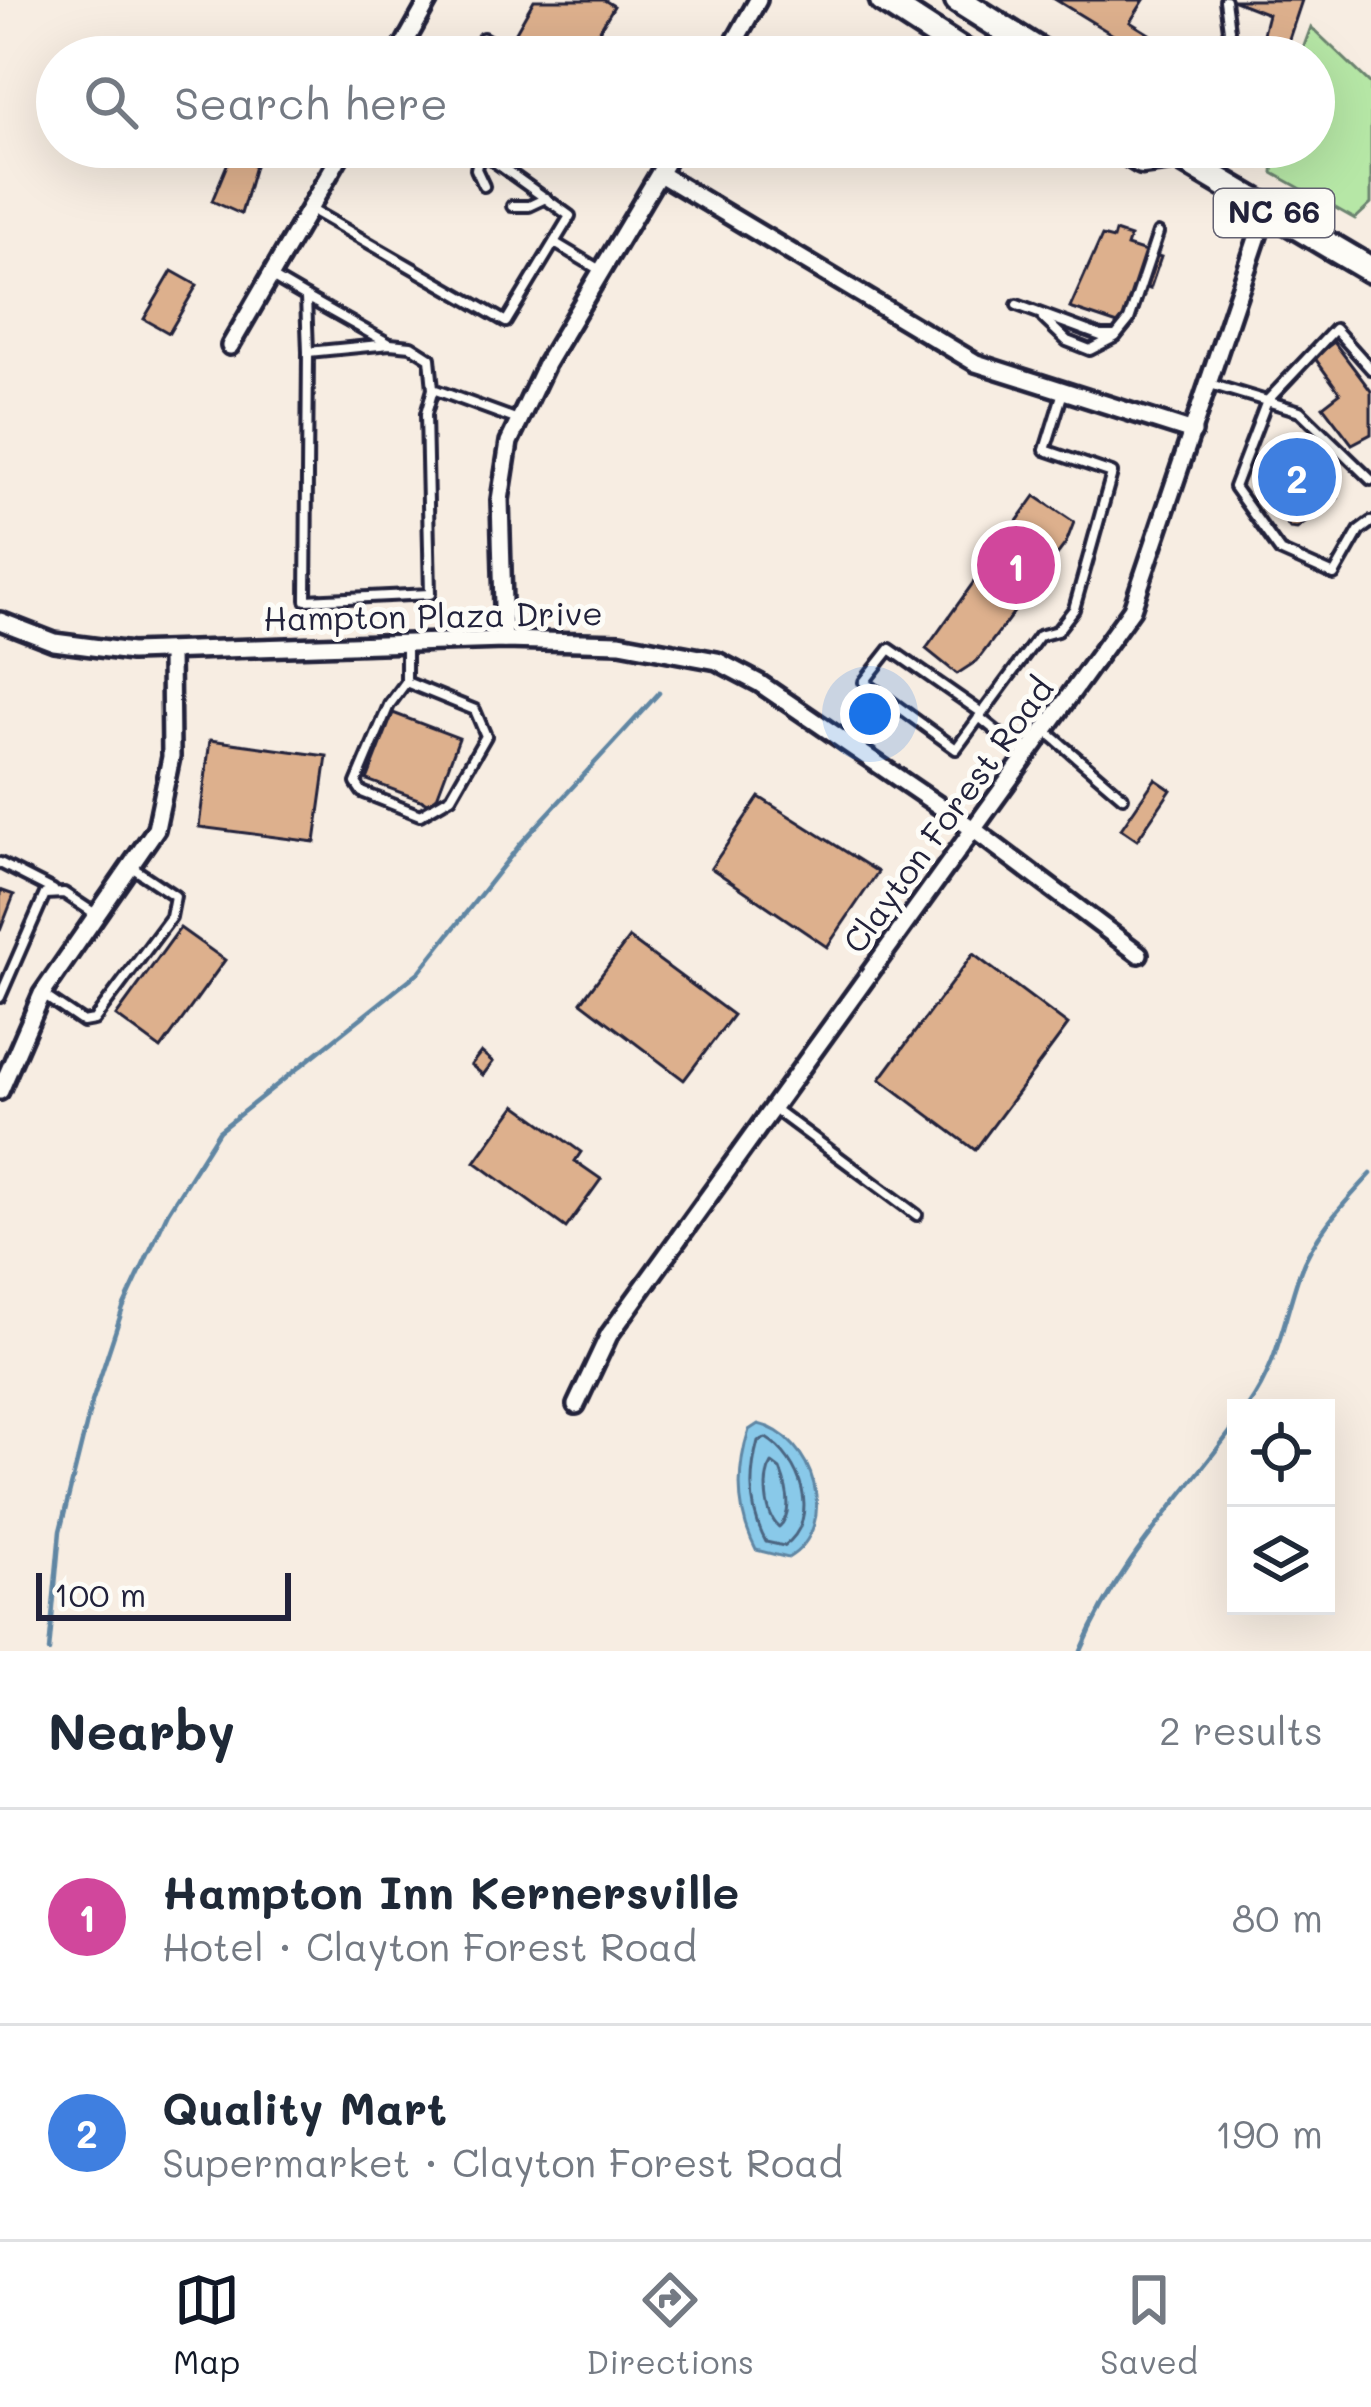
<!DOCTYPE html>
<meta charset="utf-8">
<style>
body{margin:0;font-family:Mali,sans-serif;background:#f6f6f7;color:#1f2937}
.controls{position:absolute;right:36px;bottom:36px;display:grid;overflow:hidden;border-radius:0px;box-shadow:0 12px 48px #0002}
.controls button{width:108px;height:108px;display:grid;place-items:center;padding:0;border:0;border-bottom:3px solid #e0e1e3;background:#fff;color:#1f2937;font:60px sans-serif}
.scale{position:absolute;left:36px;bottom:30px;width:255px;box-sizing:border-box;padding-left:12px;border:6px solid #22223b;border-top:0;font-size:33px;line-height:42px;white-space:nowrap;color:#22223b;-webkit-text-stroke:9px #fdfcf7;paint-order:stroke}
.you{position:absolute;left:870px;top:714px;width:42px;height:42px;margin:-30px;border:9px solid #fff;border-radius:50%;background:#1a73e8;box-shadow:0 0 0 18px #1a73e833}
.badge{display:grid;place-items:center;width:78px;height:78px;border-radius:50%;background:#111827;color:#fff;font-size:39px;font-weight:700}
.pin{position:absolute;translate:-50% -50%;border:6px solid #fff;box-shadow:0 3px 12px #0006}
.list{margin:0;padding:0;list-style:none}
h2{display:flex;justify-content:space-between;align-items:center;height:156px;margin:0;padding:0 48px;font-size:51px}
h2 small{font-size:39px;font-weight:400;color:#747a83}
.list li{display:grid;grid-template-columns:78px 1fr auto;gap:36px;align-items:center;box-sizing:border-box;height:216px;padding:0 48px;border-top:3px solid #e0e1e3}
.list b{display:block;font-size:45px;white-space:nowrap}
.list p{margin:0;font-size:39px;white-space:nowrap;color:#747a83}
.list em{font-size:39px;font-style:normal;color:#747a83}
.icon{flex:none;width:66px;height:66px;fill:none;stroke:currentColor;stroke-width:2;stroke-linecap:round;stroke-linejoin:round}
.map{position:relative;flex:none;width:1371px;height:1651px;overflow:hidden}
.search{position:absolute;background:#fff;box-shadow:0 12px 48px #0002;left:36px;right:36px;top:36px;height:132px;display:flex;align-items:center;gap:30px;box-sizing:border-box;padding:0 42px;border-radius:66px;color:#747a83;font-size:45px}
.sheet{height:588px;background:#fff}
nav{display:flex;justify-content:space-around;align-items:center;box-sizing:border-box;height:168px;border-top:3px solid #e0e1e3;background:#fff;font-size:33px;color:#747a83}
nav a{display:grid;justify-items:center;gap:6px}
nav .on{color:#111827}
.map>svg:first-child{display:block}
</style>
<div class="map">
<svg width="1371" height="1651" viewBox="0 0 1371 1651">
<rect width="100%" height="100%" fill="#f7ede2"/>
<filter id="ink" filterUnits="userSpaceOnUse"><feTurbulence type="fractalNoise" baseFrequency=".00833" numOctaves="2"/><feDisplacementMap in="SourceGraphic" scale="24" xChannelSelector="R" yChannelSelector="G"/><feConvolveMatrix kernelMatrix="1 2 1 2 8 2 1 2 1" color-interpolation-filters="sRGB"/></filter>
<g filter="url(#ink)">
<path fill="#b6e7a6" stroke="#6c8470" stroke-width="3" d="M1311,27l60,57v120l-16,15 -82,-46 2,-26h39v-90h-14z"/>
<path fill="#89c9e9" stroke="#6086a3" stroke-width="3" d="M758,1424c56,12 83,103 30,134l-32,-8c-20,-39 -20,-79 -7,-120z"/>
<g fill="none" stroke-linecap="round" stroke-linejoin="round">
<g stroke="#4b6581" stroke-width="3">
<path d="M766,1438c34,20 56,81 18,108l-18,-4c-17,-31 -17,-67 -8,-101z"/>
<path d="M772,1463l8,6c7,18 14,44 -1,58 -14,-12 -17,-49 -7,-64z"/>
</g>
<g stroke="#6086a3" stroke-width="4.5">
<path d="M1247,1408c30,-41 36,-86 52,-133 13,-38 45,-72 72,-101"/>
<path d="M49,1651l11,-120 32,-129 31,-94 45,-96 51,-81 201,-160 102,-129 137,-149"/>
<path d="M1081,1651c38,-91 98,-149 155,-227"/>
</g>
</g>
<g fill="#ddb08d" stroke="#22223b" stroke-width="3">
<path d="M534,0h70l10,6 -15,25 10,6 -11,20h-68l4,-8 -21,-12z"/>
<path d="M1056,0h88l-14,22 21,13 -10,17z"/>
<path d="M1302,0l-19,57h-26l11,-43 -36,-14z"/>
<path d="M231,155l24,11 -14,48 -29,-13z"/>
<path d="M1115,232l15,5 -3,9 34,11 -11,32 -15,-5 -14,41 -51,-17 32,-72 11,3z"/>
<path d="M172,271l25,14 -28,48 -25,-14z"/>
<path d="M1334,342l37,49v43l-19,10 -29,-38 17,-13 -26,-36z"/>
<path d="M1290,435l48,63 -41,31 -7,-1 -21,-29 4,-3 -23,-31z"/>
<path d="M1035,496l39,26 -8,21 -89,118 -20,13 -31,-25z"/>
<path d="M393,713l66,25 -25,67 -67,-25z"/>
<path d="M210,740l117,16 -12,86 -116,-15z"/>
<path d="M1155,779l16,11 -34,50 -16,-11z"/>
<path d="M759,797l119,75 -51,75 -116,-79z"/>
<path d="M0,890l14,5 -14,36z"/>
<path d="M180,928l45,32 -64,89 -45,-33z"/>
<path d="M629,938l104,77 -49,65 -103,-78z"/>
<path d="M973,954l95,71 -93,125 -95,-71z"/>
<path d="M481,1052l12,10 -10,13 -12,-10z"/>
<path d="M516,1105l65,47 -6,9 26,18 -35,49 -91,-66z"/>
</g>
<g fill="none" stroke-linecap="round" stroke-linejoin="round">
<g stroke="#22223b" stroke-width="16">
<g id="service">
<path d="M483,38l32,19"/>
<path d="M1218,57l11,-27 -4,-30"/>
<path d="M480,151l-4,18 8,17"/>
<path d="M512,206h17l17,-8"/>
<path d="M310,209l196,113 64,-106 -96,-69"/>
<path d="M555,243l45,27"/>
<path d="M270,276l36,21 2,55 82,-8 21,2 19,12 3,31 85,31"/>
<path d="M306,297l82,46"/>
<path d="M1017,305l84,31h15l13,-16 29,-87"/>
<path d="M1043,318l24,23 23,9 25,-13"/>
<path d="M308,352l-2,248 124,-6 -4,-180 7,-25"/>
<path d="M1371,369l-36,-40 -68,72 -33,86 46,64 54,24 25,-44 12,-9"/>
<path d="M1210,384l90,27 71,69"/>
<path d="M406,682l69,28 11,26 -35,61 -31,18 -58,-23 -6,-9 33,-78 17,-23v-37"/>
<path d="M982,713l-92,-64 -26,33 92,67 83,-113 18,-5 17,-22 38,-136 -67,-23 18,-58"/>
<path d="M979,717l47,38"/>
<path d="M1046,731l77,66"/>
<path d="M0,863l53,27"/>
<path d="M43,995l40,27 11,-2 77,-103 4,-21 -42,-28"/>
<path d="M0,997l45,-103 19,-1 33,22"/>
<path d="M773,1108l144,107"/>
</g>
</g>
<g stroke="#22223b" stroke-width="24">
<g id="minor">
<path d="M397,57l32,-57"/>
<path d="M726,57l32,-57"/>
<path d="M660,174l316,189 217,69"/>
<path d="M230,346l115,-199"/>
<path d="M0,621l54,21 77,10 373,-12 116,3 97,18 42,22 214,146 166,125"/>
<path d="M504,640l-4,-140 9,-58 37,-78 129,-217"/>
<path d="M0,1091l42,-97 114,-165 15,-72 -1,-105"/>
<path d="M576,1405l33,-70 523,-726 135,-400"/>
</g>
</g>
<g stroke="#22223b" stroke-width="33">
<g id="primary">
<path d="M883,0l88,57"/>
<path d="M958,0l90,57"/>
<path d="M1119,147l23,14 36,-5"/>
<path d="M1173,147l5,9 193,114"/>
</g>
</g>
<use href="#service" stroke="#fdfcf7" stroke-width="8"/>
<use href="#minor" stroke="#fdfcf7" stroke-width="15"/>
<use href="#primary" stroke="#fdfcf7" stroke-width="24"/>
</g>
</g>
<g text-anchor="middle" stroke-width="10" stroke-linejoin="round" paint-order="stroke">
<rect fill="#fdfcf7" stroke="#646373" stroke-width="3" x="1214" y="189" width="120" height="48" rx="9"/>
<g font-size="30" font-weight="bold" fill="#22223b">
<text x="1274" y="223">NC 66</text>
</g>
<g font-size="33" fill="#22223b" stroke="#fdfcf7">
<text transform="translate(433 616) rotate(-1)" y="12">Hampton Plaza Drive</text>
<text transform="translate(948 815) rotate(-54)" y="12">Clayton Forest Road</text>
</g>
</g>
</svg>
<div class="controls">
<button><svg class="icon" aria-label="locate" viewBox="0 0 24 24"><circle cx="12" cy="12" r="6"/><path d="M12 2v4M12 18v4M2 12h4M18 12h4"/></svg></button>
<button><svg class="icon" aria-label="layers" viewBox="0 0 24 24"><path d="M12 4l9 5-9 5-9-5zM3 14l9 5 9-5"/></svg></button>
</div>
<div class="scale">100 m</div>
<div class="you"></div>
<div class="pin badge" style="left:1016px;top:565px;background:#d1479c">1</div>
<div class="pin badge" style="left:1297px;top:477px;background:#3f7fe0">2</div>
<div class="search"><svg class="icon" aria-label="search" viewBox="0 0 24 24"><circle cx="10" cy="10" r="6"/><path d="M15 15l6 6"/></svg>Search here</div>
</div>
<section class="sheet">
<h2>Nearby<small>2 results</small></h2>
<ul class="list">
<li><span class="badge" style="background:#d1479c">1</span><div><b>Hampton Inn Kernersville</b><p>Hotel · Clayton Forest Road</p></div><em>80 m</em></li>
<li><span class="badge" style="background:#3f7fe0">2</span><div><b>Quality Mart</b><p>Supermarket · Clayton Forest Road</p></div><em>190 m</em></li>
</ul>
</section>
<nav>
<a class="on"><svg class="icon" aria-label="map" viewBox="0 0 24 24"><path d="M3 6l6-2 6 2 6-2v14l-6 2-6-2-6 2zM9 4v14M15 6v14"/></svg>Map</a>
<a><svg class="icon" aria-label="directions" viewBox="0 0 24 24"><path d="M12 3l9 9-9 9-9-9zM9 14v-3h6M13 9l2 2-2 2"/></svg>Directions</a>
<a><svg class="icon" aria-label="saved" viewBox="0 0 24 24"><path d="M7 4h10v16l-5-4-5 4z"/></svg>Saved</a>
</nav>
